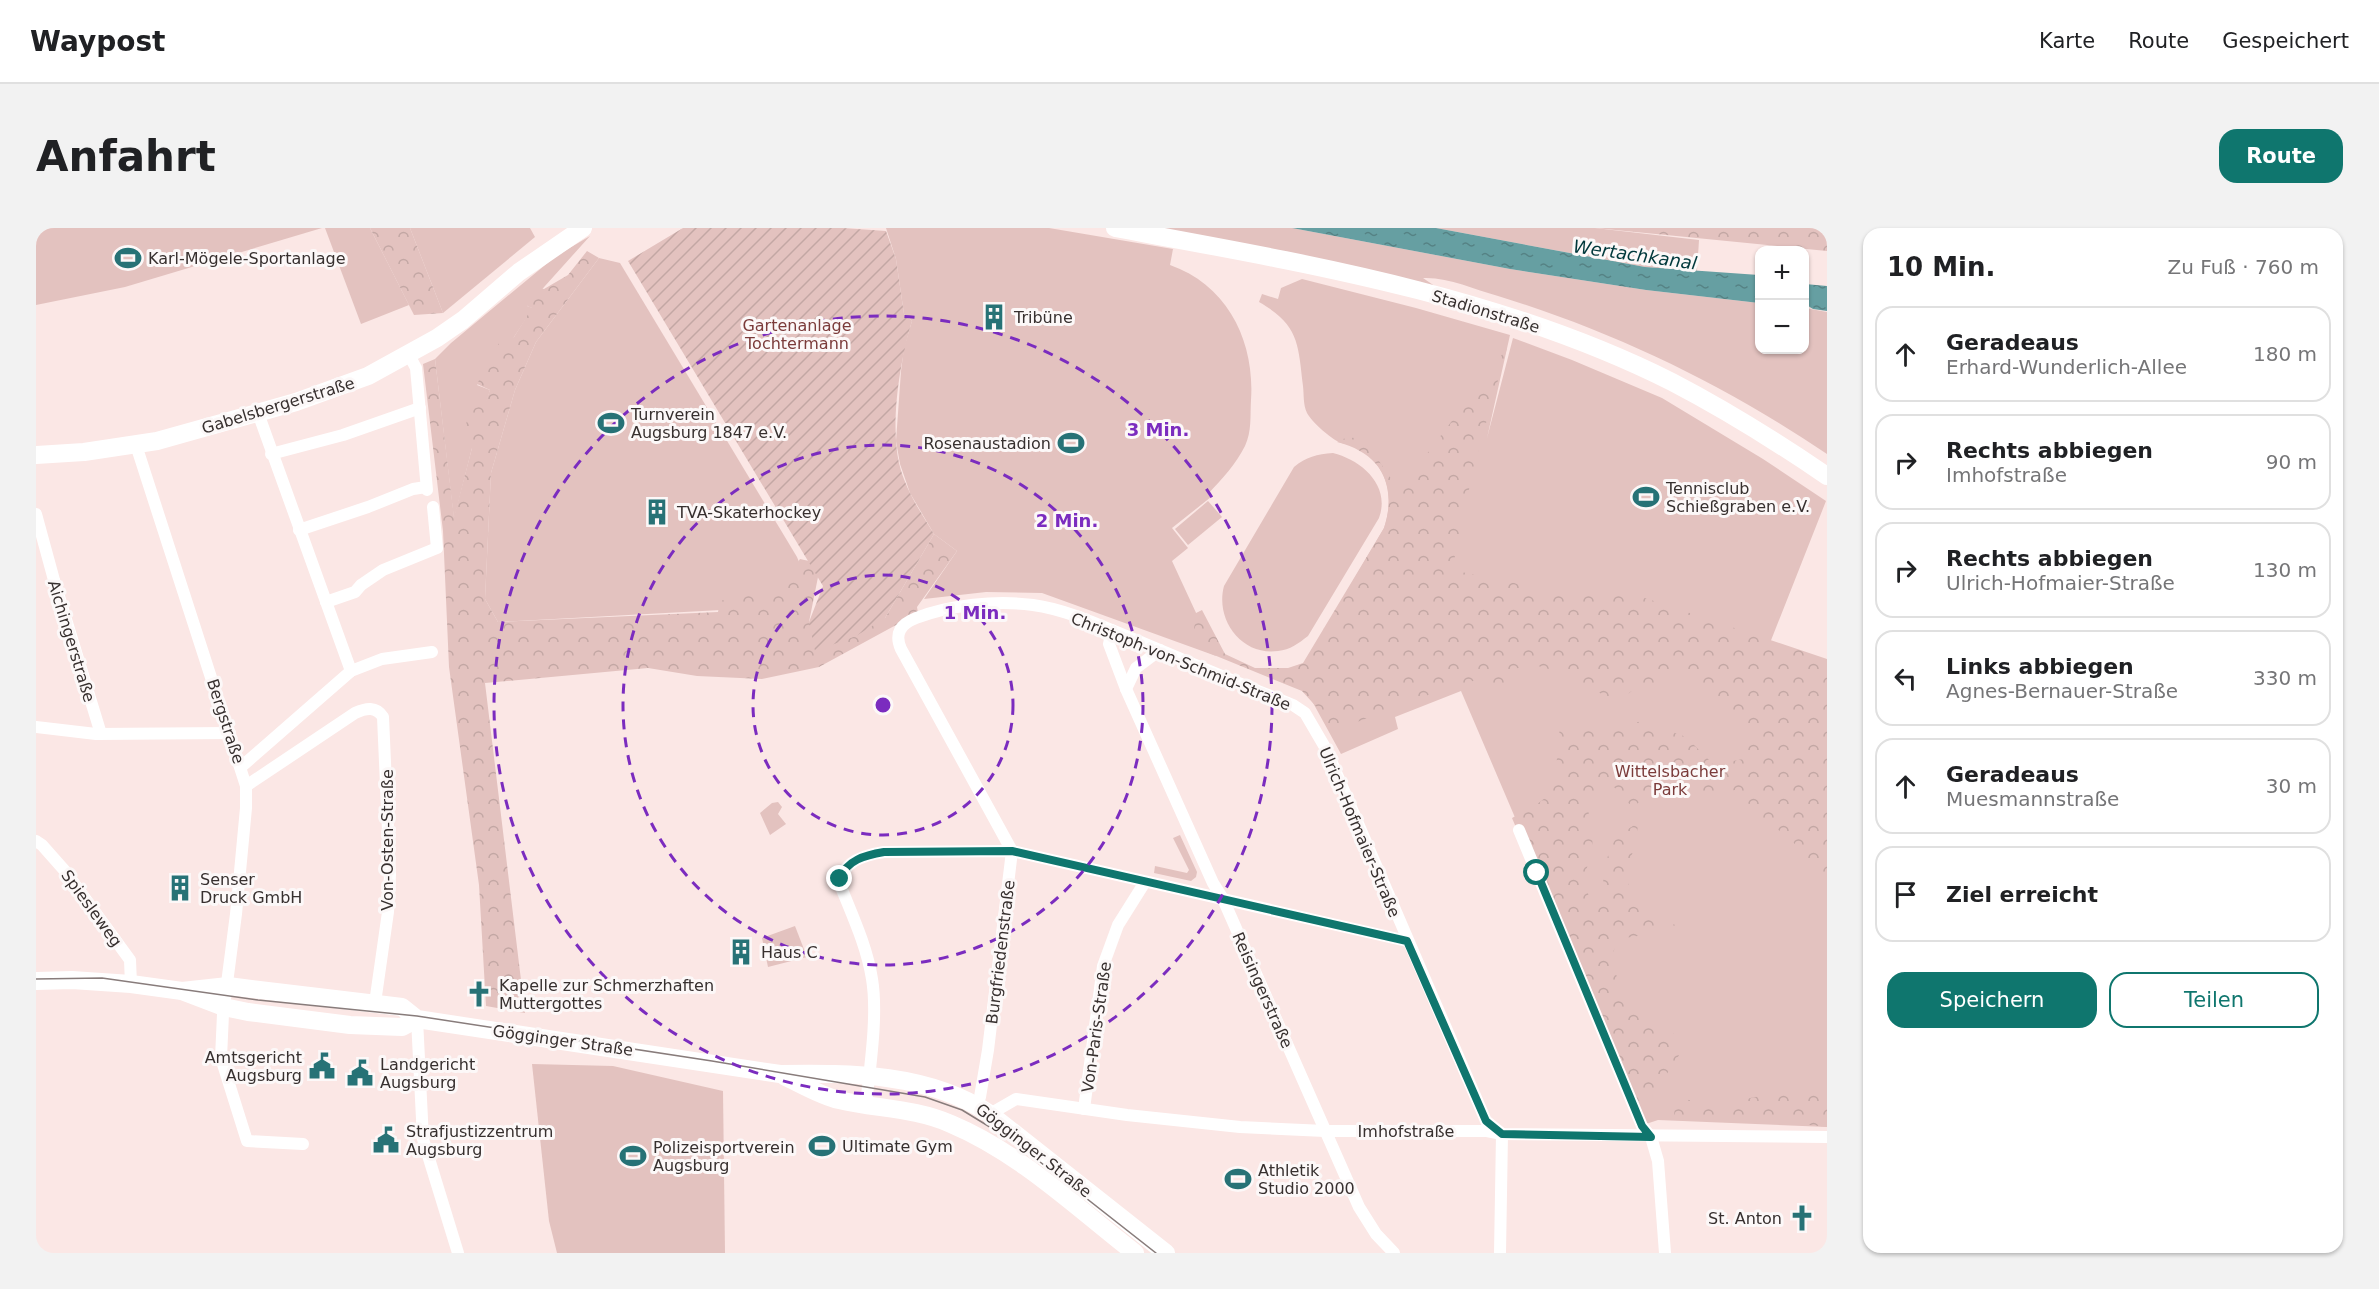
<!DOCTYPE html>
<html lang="de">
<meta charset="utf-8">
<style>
body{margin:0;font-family:"DejaVu Sans",sans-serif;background:#f2f2f2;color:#202124}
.controls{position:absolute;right:18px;top:18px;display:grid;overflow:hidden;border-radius:12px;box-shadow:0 2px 4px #0004}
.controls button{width:54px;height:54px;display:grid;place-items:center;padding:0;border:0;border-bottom:2px solid #e0e0e0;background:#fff;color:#202124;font:30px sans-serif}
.stop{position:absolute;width:18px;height:18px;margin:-14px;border:4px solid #0f766e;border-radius:50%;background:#fff}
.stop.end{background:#0f766e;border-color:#fff;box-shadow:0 2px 6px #0008}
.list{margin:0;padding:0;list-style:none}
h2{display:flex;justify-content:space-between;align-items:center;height:78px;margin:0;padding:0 24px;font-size:26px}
h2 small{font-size:20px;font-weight:400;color:#757577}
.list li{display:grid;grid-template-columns:39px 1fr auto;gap:18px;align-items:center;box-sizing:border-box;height:96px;margin:0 12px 12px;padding:0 12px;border:2px solid #e0e0e0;border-radius:18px}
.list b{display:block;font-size:22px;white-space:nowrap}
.list p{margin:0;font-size:20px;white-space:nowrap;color:#757577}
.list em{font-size:20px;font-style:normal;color:#757577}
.actions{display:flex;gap:12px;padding:18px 24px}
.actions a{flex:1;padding:14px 0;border:2px solid #0f766e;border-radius:18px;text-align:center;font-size:21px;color:#0f766e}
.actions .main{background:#0f766e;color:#fff}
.icon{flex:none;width:33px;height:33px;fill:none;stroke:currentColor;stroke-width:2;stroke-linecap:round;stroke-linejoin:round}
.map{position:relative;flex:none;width:1791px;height:1025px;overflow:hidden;border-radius:18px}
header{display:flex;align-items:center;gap:36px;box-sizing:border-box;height:84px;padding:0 30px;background:#fff;border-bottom:2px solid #e0e0e0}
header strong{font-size:28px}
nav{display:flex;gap:33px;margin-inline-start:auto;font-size:21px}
.intro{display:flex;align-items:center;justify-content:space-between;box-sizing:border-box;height:144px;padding:0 36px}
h1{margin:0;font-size:42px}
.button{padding:15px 27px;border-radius:18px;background:#0f766e;color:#fff;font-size:21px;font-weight:700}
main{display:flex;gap:36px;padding:0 36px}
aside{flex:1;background:#fff;border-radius:18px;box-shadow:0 2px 4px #0004}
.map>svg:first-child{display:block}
</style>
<header>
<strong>Waypost</strong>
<nav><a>Karte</a><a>Route</a><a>Gespeichert</a></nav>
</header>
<div class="intro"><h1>Anfahrt</h1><a class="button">Route</a></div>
<main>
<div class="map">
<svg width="1791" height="1025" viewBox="0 0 1791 1025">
<defs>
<pattern id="forest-crowns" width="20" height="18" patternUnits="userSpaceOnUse" patternTransform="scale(1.5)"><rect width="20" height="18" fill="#e3c2bf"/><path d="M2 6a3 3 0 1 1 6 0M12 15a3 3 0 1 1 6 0" fill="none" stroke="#c3a7a4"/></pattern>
<pattern id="garden-furrows" width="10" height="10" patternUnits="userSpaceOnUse" patternTransform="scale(1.5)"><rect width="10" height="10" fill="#e3c2bf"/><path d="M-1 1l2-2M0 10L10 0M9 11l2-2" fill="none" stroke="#c3a7a4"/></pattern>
<pattern id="water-ripples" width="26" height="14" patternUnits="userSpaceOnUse" patternTransform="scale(1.5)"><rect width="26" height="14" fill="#669fa2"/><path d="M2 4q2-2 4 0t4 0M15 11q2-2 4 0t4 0" fill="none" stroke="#558284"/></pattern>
</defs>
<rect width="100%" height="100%" fill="#fbe7e5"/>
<g fill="#e3c2bf">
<path d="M0,0h286l-197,59 -89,18z"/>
<path d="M289,0h45l39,77 -48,19z"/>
<path d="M374,0h120l5,9 -92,76z"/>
<path d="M850,0h163l124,21 -3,16c58,20 85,77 81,135 -1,16 1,31 -6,46 -9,18 -23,33 -37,48l3,3 -39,31 16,20 -16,13 44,95 -174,-63 -56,-1 -62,7 33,-48 -23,-17 -24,-41 -10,-29 -4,-23 5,-70 3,-23 8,-27 -8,-7 -8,-55z"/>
<path d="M1079,0h177l218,41 136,21 113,13 1,47h44l1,-42 22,4v142c-102,-69 -212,-122 -329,-158 -25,-7 -49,-19 -75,-18l19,13z"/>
<path d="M1400,0h159l104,12 -2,31 -52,-4z"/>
<path d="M554,8l-63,70 6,2 -19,29 -37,48 13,5 -18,58 -18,71 -19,-160 16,-16 105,-87z"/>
<path d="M563,30l21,5 177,294 8,20 -84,33 -223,12 -13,-23 6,-126 24,-83 21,-48z"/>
<path d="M1266,51l114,29 94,27 -23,103 26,-100 59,22 90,38 101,61 63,42 -58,147 59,20v459l-169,-7 -12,4 -185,-433 -66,26 3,12 -57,25 -41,-75 20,-42 64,-109c11,-32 3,-66 -30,-81 -5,-3 -12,-3 -17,-6 -9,-5 -25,-19 -30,-28 -4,-8 -3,-19 -4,-27 -5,-43 -4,-61 -44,-84l3,-8 16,5 3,-11z"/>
<path d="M1297,225c28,7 58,32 46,65l-71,118c-9,7 -18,14 -30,15 -37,5 -63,-32 -54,-65l70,-119c12,-10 23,-13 39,-14z"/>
<path d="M1172,273l14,16 -34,28 -13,-16z"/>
<path d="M742,574l4,5 -4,7 8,10 -16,11 -10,-22 12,-10z"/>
<path d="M1144,607l17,37 -1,5 -5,4 -37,-8 1,-7 32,7 2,-3 -16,-32z"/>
<path d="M759,698l12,31 -39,10 -6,-29z"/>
<path d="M496,836l81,2 110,25 2,162h-168l-8,-32z"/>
</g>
<g fill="url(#forest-crowns)">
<path d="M334,0h40l33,85 -29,2z"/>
<path d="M1559,0h232v23z"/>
<path d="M551,23l12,7 -63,84 -21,48 -24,83 -6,126 13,23 220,-10 2,-11 62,-16 18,-26 9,2 10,11 -10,50 76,-4 49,-84 23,17 -40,56 1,6 -99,54 -57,12 -65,-3 -49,-8 -163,15 40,330 -39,-7 -7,-121 -30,-218 -6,-136 -20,-167 12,-5 19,158 18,-69 -9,-7 6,-32 15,-3 6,-16 -13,-6 22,-41 15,-6 18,-29 -5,-2 7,-20 10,3 24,-14z"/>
<path d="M1471,120l-33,118 -22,104 110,23 62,-2 203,68v223l-39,-46 -30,-19 -20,-28 -26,8 -51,-15 -14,15 -15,10 -19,-21 -25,24 5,23 -1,16 -7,26 4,24 4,9c15,-19 8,-48 22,-68 5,-7 17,-13 24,-18l-12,56 6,28 51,23 -66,10 -9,24 27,45 51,35 -49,75 -126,-300c11,-6 24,-12 33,-20 13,-12 12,-53 15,-70l46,2 36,-9 44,16 28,28 29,-6 3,-38 -58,-51 -44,18 -8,-1 -9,8 -14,6 -43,-26 -32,-9 -28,3 -7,17 -27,-6 -48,15 -97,37 -10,-20 -19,-21 -110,-45 4,-33 6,-3 23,44 30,14h33l15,-5 81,-135c14,-43 -3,-75 -47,-86l5,-3 18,-2 13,15 25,37 16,-18z"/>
<path d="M1791,864v35l-76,-9 -77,2 1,-22 50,7 29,-8z"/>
</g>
<path fill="url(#garden-furrows)" d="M647,0h160l43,3 10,28 8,55 8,7c-12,39 -22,102 -13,142 6,26 21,48 35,71l-49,84 -29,18 -41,15 -6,-29 14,-36 -195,-325z"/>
<g fill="url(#water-ripples)">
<path d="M1256,0h144l209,39 114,8v28l-113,-13 -136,-21z"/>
<path d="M1769,56l22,2v25l-14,-2 -8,-5z"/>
</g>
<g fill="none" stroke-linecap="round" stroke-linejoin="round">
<g stroke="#fff" stroke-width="12">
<path d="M373,127l7,13 11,122"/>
<path d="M222,185l93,258"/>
<path d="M100,217l110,341v22l-10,106 -13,100 -2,44 26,83 56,3"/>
<path d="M235,226l72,-19 77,-27"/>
<path d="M0,286l18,66 47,154"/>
<path d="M263,302l69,-23 45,-18 13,-2"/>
<path d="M290,374l29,-10 6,-7 22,-15 54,-22 -4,-41"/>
<path d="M1076,402l-3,14 17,45 87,194 10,16 136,308 17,27 18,19"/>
<path d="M1090,461l10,-21 24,-18"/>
<path d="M0,499l60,7 134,-1"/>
<path d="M205,539l110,-96 31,-12 50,-7"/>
<path d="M210,558l109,-73c11,-5 21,-7 28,4l7,158 -2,37 -13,91"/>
<path d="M1483,602l123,296 9,11 7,24 7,92"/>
<path d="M0,613l6,4 23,26 65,89 1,24"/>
<path d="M381,791l6,120 35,114"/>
<path d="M830,876c4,-37 12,-89 6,-125 -5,-32 -19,-62 -31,-92 -2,-25 23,-32 43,-35l128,-1 395,90"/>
<path d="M941,877l3,-8 8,-47 24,-199 -111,-202c-7,-16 0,-25 15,-31 34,-13 80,-18 117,-13 36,5 70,22 103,35 53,22 104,44 157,65l12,8 21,36 160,372 16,13 -2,119"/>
<path d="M1048,881l19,-143 15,-41 27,-43"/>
<path d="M954,886l26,-15 111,16 113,12 85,4h162l15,3 325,3"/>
</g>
<g stroke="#fff" stroke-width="18">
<path d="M1079,0c189,35 384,67 557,154 54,28 105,60 155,94"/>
<path d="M0,227l48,-3 73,-11 139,-39 72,-26 69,-38 26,-18 56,-48 64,-44"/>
<path d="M0,753l36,-1 59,4 51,7 42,16 24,5 102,13 52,2 15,-8"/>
<path d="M146,763l46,-5 65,8 109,13 15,12 363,55c72,-1 148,-1 210,40l176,139"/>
<path d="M748,848c17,8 37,20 55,24 38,9 76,8 112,24 69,29 126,84 184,129"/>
</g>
<path stroke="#887c7b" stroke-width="1.5" d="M0,751l66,-1 156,22 159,16 295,45 213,36 37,13 54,33 140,110"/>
</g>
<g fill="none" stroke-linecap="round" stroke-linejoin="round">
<path stroke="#0f766e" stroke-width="8" d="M804,651c6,-19 26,-24 44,-27l128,-1 395,90 79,180 16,13 149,3 -9,-11 -105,-253"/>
</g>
<g fill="none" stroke="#7b2cbf" stroke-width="3" stroke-dasharray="10 8">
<circle cx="847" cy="477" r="130"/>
<circle cx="847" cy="477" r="260"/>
<circle cx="847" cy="477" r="389"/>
</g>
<defs>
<g id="stadium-bare" transform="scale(2.07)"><path d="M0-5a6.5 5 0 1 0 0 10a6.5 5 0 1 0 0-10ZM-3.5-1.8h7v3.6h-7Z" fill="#277276" stroke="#fcf8f8" stroke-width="2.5" paint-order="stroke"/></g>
<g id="building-bare" transform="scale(2.07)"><path d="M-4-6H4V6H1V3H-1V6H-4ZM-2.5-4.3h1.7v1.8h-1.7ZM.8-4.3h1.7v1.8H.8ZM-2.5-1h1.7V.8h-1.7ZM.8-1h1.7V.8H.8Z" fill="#277276" stroke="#fcf8f8" stroke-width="2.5" paint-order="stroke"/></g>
<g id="church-bare" transform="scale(2.07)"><path d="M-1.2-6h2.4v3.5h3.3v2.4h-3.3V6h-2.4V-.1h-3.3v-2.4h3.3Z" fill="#277276" stroke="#fcf8f8" stroke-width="2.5" paint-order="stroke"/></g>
<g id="civic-bare" transform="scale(2.07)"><path d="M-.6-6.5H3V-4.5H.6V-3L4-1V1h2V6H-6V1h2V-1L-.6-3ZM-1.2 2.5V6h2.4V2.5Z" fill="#277276" stroke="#fcf8f8" stroke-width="2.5" paint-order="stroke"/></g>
</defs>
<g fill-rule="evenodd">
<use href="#stadium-bare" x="92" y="30"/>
<use href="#building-bare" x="958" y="89"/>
<use href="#stadium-bare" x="575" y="195"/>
<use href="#stadium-bare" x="1035" y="215"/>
<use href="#stadium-bare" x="1610" y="269"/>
<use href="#building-bare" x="621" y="284"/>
<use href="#building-bare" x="144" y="660"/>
<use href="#building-bare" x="705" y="724"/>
<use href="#church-bare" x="443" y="766"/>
<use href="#civic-bare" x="286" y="838"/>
<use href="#civic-bare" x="324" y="845"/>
<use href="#civic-bare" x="350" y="912"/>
<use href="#stadium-bare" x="786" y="918"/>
<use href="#stadium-bare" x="597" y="928"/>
<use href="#stadium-bare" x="1202" y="951"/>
<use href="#church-bare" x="1766" y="990"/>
</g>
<g text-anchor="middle" stroke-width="6" stroke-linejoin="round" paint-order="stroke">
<g font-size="16" fill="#37302f" stroke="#fcf8f8" text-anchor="start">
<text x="112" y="36">Karl-Mögele-Sportanlage</text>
<text x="978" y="95">Tribüne</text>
<text x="595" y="192">Turnverein<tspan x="595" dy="18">Augsburg 1847 e.V.</tspan></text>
<text x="1015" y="221" text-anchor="end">Rosenaustadion</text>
<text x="1630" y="266">Tennisclub<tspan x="1630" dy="18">Schießgraben e.V.</tspan></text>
<text x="641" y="290">TVA-Skaterhockey</text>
<text x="164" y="657">Senser<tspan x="164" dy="18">Druck GmbH</tspan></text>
<text x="725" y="730">Haus C</text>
<text x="463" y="763">Kapelle zur Schmerzhaften<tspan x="463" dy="18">Muttergottes</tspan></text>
<text x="266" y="835" text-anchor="end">Amtsgericht<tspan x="266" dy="18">Augsburg</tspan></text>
<text x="344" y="842">Landgericht<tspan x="344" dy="18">Augsburg</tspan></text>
<text x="370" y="909">Strafjustizzentrum<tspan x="370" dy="18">Augsburg</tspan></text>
<text x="806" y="924">Ultimate Gym</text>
<text x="617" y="925">Polizeisportverein<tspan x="617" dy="18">Augsburg</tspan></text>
<text x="1222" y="948">Athletik<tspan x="1222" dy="18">Studio 2000</tspan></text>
<text x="1746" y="996" text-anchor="end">St. Anton</text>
</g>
<g font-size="16" fill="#37302f" stroke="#fcf8f8">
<text transform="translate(1450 83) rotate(17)" y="6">Stadionstraße</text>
<text transform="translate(242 177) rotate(-17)" y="6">Gabelsbergerstraße</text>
<text transform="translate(36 413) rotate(73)" y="6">Aichingerstraße</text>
<text transform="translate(1145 433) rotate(22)" y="6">Christoph-von-Schmid-Straße</text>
<text transform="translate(190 493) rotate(72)" y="6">Bergstraße</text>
<text transform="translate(1324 604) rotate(67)" y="6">Ulrich-Hofmaier-Straße</text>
<text transform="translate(351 612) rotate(-90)" y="6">Von-Osten-Straße</text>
<text transform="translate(56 680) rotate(54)" y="6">Spiesleweg</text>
<text transform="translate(964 724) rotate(-83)" y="6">Burgfriedenstraße</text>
<text transform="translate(1227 762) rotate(66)" y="6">Reisingerstraße</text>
<text transform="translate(1060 799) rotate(-82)" y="6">Von-Paris-Straße</text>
<text transform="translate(527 812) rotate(8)" y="6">Gögginger Straße</text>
<text x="1370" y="909">Imhofstraße</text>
<text transform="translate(998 922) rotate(38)" y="6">Gögginger Straße</text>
</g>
<g font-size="16" fill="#7b3b3a" stroke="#fcf8f8">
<text x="761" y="103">Gartenanlage<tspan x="761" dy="18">Tochtermann</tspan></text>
<text x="1634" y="549">Wittelsbacher<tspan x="1634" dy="18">Park</tspan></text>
</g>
<g font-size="18" font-style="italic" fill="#00383b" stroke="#fcf8f8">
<text transform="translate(1599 27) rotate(8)" y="6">Wertachkanal</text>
</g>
</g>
<circle cx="847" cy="477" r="9" fill="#7b2cbf" stroke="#fcf8f8" stroke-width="3"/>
<g font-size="18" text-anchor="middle" font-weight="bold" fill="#7b2cbf" stroke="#fcf8f8" stroke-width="6" stroke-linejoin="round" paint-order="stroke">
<text x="1122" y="208">3 Min.</text>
<text x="1031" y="299">2 Min.</text>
<text x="939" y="391">1 Min.</text>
</g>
</svg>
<div class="controls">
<button>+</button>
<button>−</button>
</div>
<div class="stop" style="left:1501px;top:645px"></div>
<div class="stop end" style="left:804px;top:651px"></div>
</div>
<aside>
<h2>10 Min.<small>Zu Fuß · 760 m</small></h2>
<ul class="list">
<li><svg class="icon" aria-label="ahead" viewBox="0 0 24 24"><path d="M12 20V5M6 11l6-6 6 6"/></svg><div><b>Geradeaus</b><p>Erhard-Wunderlich-Allee</p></div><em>180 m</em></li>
<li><svg class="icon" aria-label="right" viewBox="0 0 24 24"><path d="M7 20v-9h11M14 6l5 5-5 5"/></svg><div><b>Rechts abbiegen</b><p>Imhofstraße</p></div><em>90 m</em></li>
<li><svg class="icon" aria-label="right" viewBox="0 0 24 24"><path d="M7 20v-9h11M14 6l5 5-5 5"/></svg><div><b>Rechts abbiegen</b><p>Ulrich-Hofmaier-Straße</p></div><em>130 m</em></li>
<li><svg class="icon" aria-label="left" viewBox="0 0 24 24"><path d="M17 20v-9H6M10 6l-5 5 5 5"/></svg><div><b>Links abbiegen</b><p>Agnes-Bernauer-Straße</p></div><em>330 m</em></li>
<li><svg class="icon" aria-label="ahead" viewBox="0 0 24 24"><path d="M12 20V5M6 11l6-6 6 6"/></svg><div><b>Geradeaus</b><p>Muesmannstraße</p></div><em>30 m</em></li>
<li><svg class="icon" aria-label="arrive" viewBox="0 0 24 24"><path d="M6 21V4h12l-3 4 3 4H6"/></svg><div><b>Ziel erreicht</b></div></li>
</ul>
<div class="actions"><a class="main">Speichern</a><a>Teilen</a></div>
</aside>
</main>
